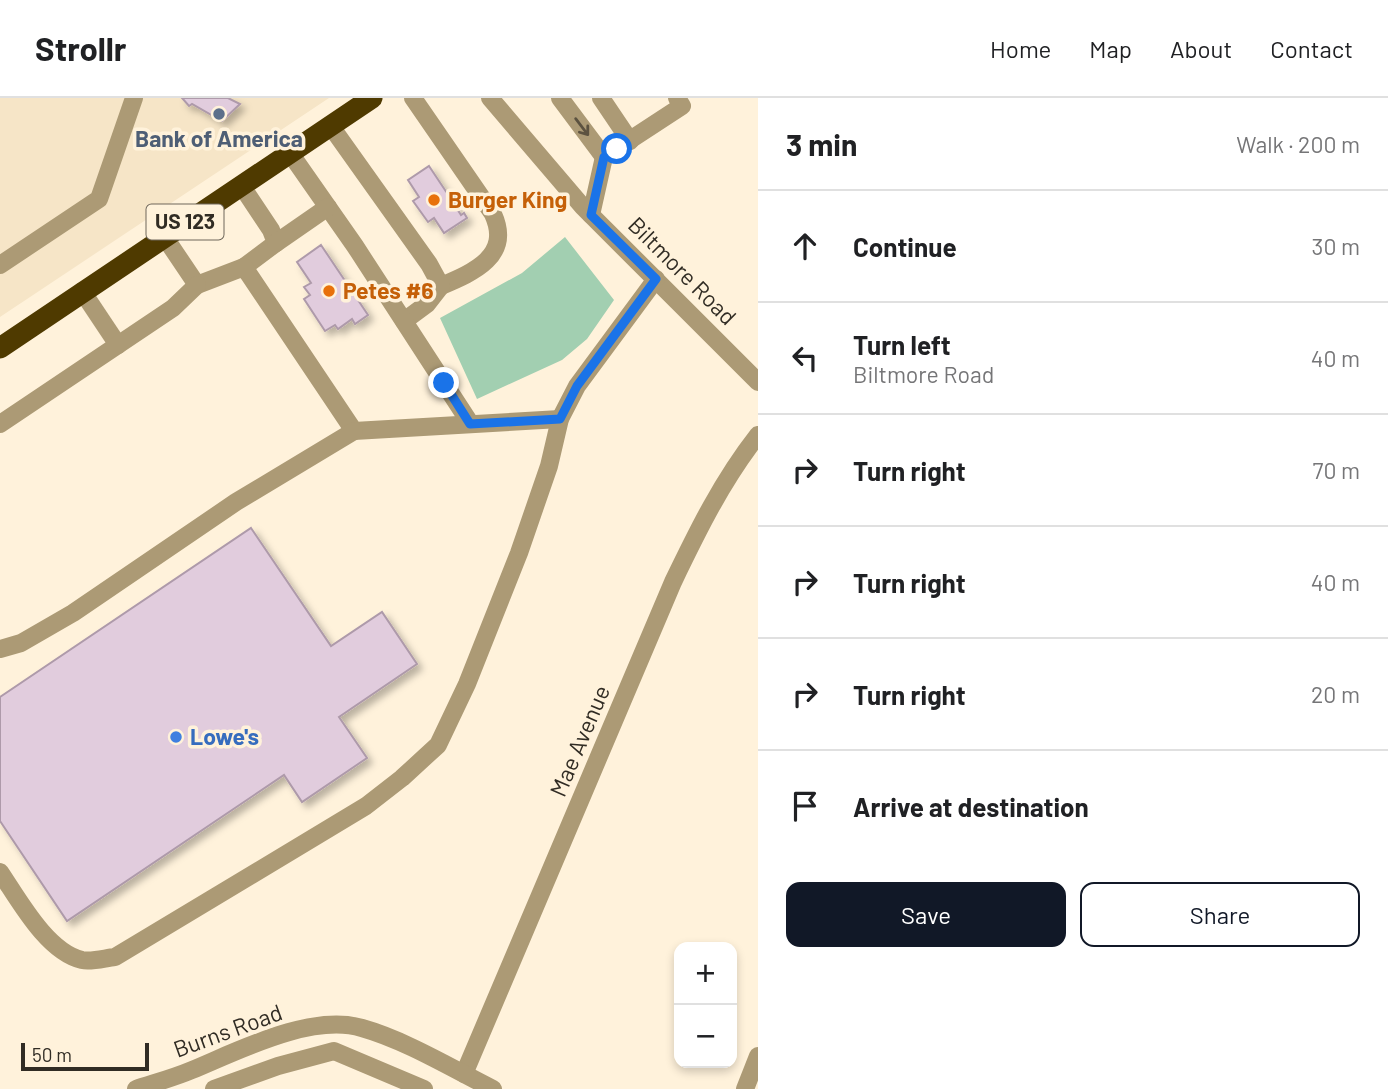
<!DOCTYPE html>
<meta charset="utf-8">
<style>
body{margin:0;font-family:Barlow,sans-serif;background:#f6f6f6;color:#202124}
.controls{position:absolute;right:21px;bottom:21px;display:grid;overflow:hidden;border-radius:14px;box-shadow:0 4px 10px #0003}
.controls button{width:63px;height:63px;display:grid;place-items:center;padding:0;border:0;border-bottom:2px solid #e0e0e0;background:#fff;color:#202124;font:35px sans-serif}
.scale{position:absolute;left:21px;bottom:18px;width:128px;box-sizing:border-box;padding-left:7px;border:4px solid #312c24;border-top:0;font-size:19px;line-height:24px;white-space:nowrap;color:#312c24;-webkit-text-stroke:5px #fff2db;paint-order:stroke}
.stop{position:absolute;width:21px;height:21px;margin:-16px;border:5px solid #1a73e8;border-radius:50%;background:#fff}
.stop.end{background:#1a73e8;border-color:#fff;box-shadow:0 2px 7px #0008}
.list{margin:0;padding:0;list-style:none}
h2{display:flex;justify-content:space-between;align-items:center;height:91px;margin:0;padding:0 28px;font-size:30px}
h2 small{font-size:23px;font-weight:400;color:#757577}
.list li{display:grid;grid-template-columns:46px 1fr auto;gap:21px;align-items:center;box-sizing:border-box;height:112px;padding:0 28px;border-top:2px solid #e0e0e0}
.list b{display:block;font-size:26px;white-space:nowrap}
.list p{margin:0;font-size:23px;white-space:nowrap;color:#757577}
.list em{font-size:23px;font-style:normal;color:#757577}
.actions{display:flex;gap:14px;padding:21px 28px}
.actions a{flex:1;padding:16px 0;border:2px solid #111827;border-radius:14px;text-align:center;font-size:24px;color:#111827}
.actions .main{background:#111827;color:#fff}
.icon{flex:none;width:38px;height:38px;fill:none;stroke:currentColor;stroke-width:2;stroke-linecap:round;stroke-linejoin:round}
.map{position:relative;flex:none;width:758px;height:991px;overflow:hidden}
header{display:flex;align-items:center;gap:42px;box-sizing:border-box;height:98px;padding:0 35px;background:#fff;border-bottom:2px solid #e0e0e0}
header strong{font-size:33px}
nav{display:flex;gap:38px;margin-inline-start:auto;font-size:24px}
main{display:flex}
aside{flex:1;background:#fff}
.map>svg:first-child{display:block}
</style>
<header>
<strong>Strollr</strong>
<nav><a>Home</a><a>Map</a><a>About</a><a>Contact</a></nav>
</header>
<main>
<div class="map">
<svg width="758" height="991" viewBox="0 0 758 991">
<defs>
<filter id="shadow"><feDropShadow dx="5" dy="5" stdDeviation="3.5" flood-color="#0004"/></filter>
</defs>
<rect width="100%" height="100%" fill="#fff2db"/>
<path fill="#f6e5c7" d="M0,0h329l-329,219z"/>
<path fill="#a2cfb1" d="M565,139l49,63 -27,39 -25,21 -85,39 -37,-81 82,-45z"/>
<g fill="#e1ccdd" stroke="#ae9aaa" stroke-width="2" filter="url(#shadow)">
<path d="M182,0h46l12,6 -18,17 -30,-17 -3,2z"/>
<path d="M429,68l18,27 2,-1 5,7 -2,2 9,14 3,-2 3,5 -23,15 -10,-15 -6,4 -15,-21 6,-4 -11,-17z"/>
<path d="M321,147l47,70 -13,9 -3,-5 -14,10 -3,-4 -10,6 -21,-32 6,-4 -6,-8 7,-4 -14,-21z"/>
<path d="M251,430l80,118 51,-34 35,52 -78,53 28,41 -65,44 -18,-27 -217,146 -67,-100v-124z"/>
</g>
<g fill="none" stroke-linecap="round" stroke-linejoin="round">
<g stroke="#ac9a75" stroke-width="18">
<path d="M413,0l80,116c19,42 -19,58 -52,72"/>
<path d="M490,0l93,109 175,175"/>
<path d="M560,0l44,59"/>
<path d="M601,0l29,43"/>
<path d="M330,27l99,139 12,22 -14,18 -23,17"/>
<path d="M290,55l65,93 115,177"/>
<path d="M241,87l30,45 5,13 -32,24"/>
<path d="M591,117l13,-58 78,-51 -5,-8"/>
<path d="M164,138l33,49 47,-18 110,164 206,-12"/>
<path d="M276,145l52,-36"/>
<path d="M0,167l99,-66 35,-101"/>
<path d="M82,193l36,54"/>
<path d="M0,326l173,-116 24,-23"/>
<path d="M0,551l21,-6 52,-30 163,-111 118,-71"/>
<path d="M0,774c19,28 47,80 82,88 10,2 23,-2 33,-3l251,-151 36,-28 36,-33 29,-61 52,-131 30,-87 11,-47 17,-33 79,-107"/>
<path d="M464,976l209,-492c25,-52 49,-101 85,-147"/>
<path d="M136,991c18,-6 37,-11 56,-19 46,-19 119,-57 170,-42 43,12 91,41 131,61"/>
<path d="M214,991l64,-23 56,-15 90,38"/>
<path d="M745,991l13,-33"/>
</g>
<path stroke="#4f3a00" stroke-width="21" d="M0,250l372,-250"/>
</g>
<defs><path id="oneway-shaft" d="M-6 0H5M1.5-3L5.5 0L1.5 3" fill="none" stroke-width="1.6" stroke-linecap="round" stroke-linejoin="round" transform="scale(1.75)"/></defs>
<use stroke="#5c5240" href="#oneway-shaft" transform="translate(582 29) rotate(53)"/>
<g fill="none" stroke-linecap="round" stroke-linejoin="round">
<path stroke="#1a73e8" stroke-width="9" d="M444,285l26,41 90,-5 17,-33 79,-107 -65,-64 13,-58 13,-8"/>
</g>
<circle fill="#5c6f8a" stroke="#fff2db" stroke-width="2.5" cx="219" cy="16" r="7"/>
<g fill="#e8710a" stroke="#fff2db" stroke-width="2.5">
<circle cx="434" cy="102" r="7"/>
<circle cx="329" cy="193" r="7"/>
</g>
<circle fill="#3f7fe0" stroke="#fff2db" stroke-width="2.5" cx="176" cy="639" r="7"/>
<g text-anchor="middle" stroke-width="7" stroke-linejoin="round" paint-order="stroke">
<rect fill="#fff2db" stroke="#6f675b" stroke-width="2" x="146.5" y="106.5" width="77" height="35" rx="5"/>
<g font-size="21" font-weight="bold" fill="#312c24">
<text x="185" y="131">US 123</text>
</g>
<g font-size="23" font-weight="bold" fill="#4e5e75" stroke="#fff2db">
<text x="219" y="49">Bank of America</text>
</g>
<g font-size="23" font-weight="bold" fill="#c56008" stroke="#fff2db" text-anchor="start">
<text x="448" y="110">Burger King</text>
<text x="343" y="201">Petes #6</text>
</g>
<g font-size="23" fill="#312c24" stroke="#fff2db">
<text transform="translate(682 173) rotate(45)" y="8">Biltmore Road</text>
<text transform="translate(580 643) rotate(-67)" y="8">Mae Avenue</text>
<text transform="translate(228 933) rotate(-20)" y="8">Burns Road</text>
</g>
<g font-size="23" font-weight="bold" fill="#366cbe" stroke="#fff2db" text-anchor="start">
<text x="190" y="647">Lowe's</text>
</g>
</g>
</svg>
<div class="controls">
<button>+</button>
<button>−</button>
</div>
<div class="scale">50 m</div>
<div class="stop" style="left:617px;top:51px"></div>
<div class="stop end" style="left:444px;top:285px"></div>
</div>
<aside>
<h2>3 min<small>Walk · 200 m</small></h2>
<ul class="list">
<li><svg class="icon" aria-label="ahead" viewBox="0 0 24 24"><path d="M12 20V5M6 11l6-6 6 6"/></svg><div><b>Continue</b></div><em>30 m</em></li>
<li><svg class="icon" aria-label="left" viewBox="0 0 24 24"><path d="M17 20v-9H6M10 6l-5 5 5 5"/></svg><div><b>Turn left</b><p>Biltmore Road</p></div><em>40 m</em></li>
<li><svg class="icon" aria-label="right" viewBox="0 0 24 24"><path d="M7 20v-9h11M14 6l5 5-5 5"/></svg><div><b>Turn right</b></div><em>70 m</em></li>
<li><svg class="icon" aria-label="right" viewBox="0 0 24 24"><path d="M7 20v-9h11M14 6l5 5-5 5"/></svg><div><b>Turn right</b></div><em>40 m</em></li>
<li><svg class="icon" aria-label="right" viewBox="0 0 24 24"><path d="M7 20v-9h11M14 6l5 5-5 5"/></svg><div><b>Turn right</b></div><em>20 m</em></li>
<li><svg class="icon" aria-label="arrive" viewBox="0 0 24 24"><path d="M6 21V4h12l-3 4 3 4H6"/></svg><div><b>Arrive at destination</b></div></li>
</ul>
<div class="actions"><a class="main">Save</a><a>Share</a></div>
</aside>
</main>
